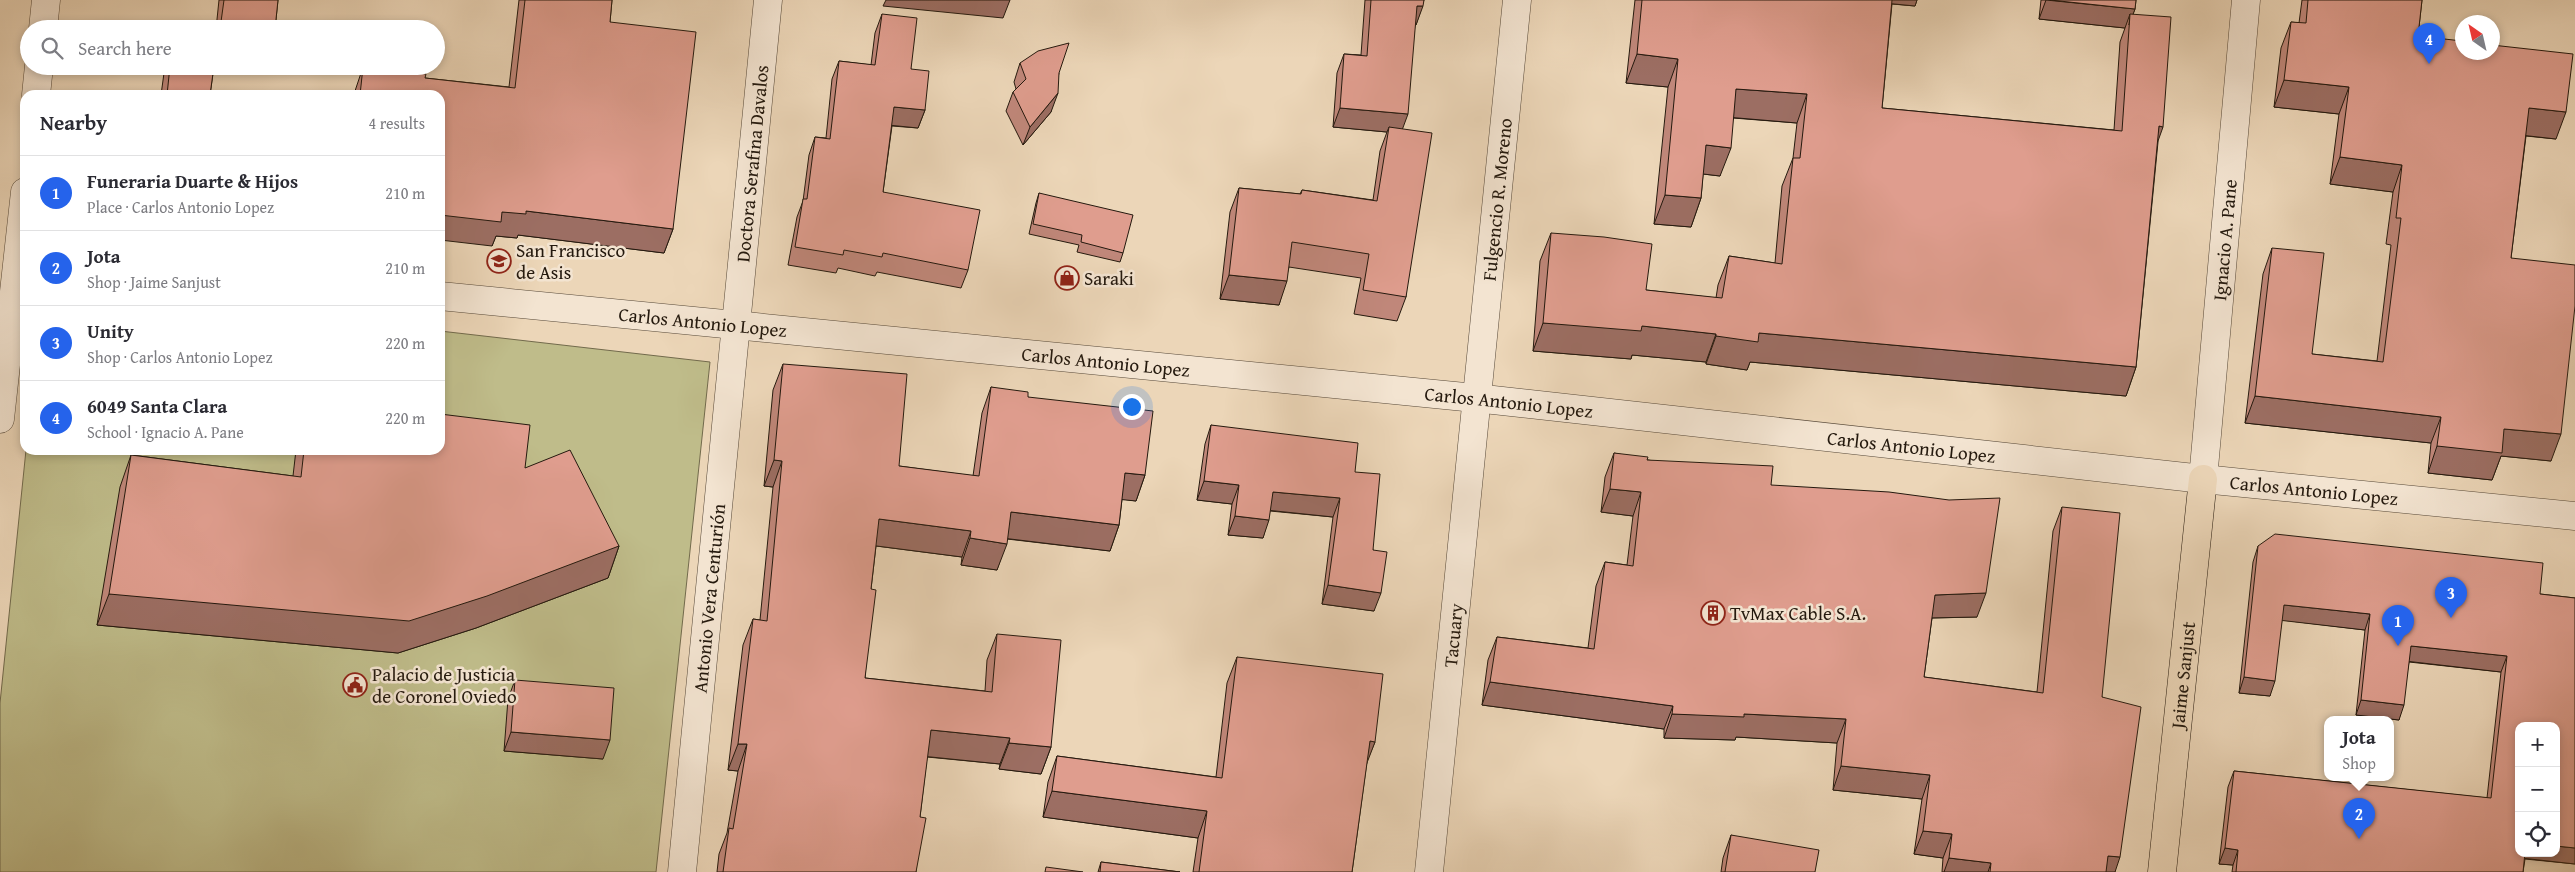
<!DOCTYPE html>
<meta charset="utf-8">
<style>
body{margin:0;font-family:"Gentium Book Plus",serif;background:#f2f2f3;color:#2b2b33}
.controls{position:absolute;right:15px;bottom:15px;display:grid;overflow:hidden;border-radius:10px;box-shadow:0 2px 8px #0003}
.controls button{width:45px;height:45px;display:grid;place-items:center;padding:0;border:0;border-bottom:1px solid #e1e1e2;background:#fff;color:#2b2b33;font:25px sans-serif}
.compass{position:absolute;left:2455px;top:15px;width:45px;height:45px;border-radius:50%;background:#fff;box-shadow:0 2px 8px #0003;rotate:326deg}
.you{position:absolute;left:1131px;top:406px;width:18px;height:18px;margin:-12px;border:4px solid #fff;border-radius:50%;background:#1a73e8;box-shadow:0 0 0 8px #1a73e833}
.badge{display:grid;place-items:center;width:32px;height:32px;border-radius:50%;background:#2563eb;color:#fff;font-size:16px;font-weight:700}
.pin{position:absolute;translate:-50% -41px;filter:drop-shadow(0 1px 2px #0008)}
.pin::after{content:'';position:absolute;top:26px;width:18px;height:15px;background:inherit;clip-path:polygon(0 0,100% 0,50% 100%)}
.popup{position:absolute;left:2324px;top:716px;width:70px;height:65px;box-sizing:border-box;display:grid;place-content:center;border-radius:10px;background:#fff;filter:drop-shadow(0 1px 4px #0005);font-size:16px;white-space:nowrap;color:#7c7c81}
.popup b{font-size:19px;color:#2b2b33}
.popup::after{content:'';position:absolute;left:50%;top:100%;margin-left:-10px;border:10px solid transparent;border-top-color:#fff}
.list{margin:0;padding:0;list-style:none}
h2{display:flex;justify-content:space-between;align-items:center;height:65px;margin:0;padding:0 20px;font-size:21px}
h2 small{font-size:16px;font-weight:400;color:#7c7c81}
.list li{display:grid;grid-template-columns:32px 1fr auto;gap:15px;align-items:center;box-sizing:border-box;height:75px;padding:0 20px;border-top:1px solid #e1e1e2}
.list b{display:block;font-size:19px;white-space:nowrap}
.list p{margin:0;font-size:16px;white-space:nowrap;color:#7c7c81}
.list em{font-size:16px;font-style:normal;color:#7c7c81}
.icon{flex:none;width:28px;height:28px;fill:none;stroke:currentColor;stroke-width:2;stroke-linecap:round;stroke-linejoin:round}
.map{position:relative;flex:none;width:2575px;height:872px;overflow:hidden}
.search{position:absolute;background:#fff;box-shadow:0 2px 8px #0003;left:20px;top:20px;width:425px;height:55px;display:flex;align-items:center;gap:12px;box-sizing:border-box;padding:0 18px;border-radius:28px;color:#7c7c81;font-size:19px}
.panel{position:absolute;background:#fff;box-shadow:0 2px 8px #0003;left:20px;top:90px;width:425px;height:365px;border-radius:15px}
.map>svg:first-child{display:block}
</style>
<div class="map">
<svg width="2575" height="872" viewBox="0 0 2575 872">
<rect width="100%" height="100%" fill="#ecd6b8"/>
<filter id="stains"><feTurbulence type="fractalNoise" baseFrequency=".004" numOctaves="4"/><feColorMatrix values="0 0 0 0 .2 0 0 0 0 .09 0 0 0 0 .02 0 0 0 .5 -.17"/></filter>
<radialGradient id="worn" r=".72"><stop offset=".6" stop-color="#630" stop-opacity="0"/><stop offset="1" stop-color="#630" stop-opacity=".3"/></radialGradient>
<path fill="#bfbc8a" stroke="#726a4c" d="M440,331l270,31 -54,510h-656v-169l26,-253h414z"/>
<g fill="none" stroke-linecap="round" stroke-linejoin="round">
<g stroke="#564838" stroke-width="29">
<g id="minor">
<path d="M43,29l3,-29"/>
<path d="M36,95l3,-29"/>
<path id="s1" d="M440,296l1035,102 728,81 372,37"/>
<path d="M0,419l25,-227"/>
<path id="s2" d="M2203,479l43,-479"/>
<path id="s3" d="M682,872l86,-872"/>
<path id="s4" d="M1429,872l88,-872"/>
</g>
</g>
<g stroke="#24190e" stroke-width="29">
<g id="major">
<path id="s5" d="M2162,872l41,-393"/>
</g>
</g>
<use href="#minor" stroke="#f3e4d1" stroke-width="28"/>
<use href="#major" stroke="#ecd6b8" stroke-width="28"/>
</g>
<g fill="#c0877a" stroke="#24190e">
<path d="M219,0h59l-3,29h-59z"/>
<path d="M519,0h93l-2,22 63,207 -9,24 -146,-18 -1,3 -21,-2 -4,10 -52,-151h-86l1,-4 8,-24 62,11 84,9z"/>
<path d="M1365,0h59l-8,25h-1l-13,104 4,168 -9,24 -43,-7 7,-36 -72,-11 -10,38 -59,-6 10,-87 9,-24 61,6 2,-4 71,10 7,-49 7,-19 -54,-5 4,-54 7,-19 17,1z"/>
<path d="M1635,0h282l-2,6 -23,-2 -10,104 232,22 6,-88 5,-14 -86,-9 2,-19h95l-1,9 -2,5 25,128 -22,225 -10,29 -376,-34 -3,8 -41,-6v-2l-74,-7 -1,4 -98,-8 7,-90 11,-28 95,57 70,8 2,-13 11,-29 46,7 7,-77 11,-28 4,-35 -64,-5 -13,58 -17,-2 -2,24 -10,29 -37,-3 14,-137 -42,-4z"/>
<path d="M2302,0h120l-4,36 138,103 -30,-3 -15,122 40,203 -50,-5 -9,24 -64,-7 3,-30 -186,-20 18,-149 9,-26 40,106 65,7 14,-116 -5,-1 7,-52 -63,-8 9,-70 -65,-7 7,-59 10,-26 8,1z"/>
<path d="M882,14l29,55 14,41 -7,18 -26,-2 -9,66 85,78 -7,18 -84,-16 -2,4 -37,-8 -2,5 -48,-8 9,-48 6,-16 6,-46 6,-18 11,1 6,-59 7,-18 32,4 4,-32z"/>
<path d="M1020,63l39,10 -8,39 -28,33 -17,-34 7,-19 3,-3 -2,-7z"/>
<path d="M166,66h48l-4,29h-49l3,-22z"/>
<path d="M1039,193l84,60 -3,9 -43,-10 2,-7 -50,-11 7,-31z"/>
<path d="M783,364l116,102 74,10 9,-63 9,-26 37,10 117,78 -9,26 -14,-2 -3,26 -9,26 -103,-12 -10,31 -36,-5 1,-8 -86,-11 -5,43 -6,89 120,13 2,-31 10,-26 54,113 -10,27 -42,-5 1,-5 -73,-7 -7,60 -4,55h-199l2,-18 8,-21 11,-62 -10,-1 15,-125 10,-26 7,1 13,-133 -9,-1 9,-96z"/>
<path d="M1211,425l144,47 18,78 1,61 -52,-7 11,-87 -63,-6 -7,27 -35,-3 4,-31 -35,-4 8,-56z"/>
<path d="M296,450h144l85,18 94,78 -11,32 -132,50 -78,25 -301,-28 23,-138 11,-32 162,21z"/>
<path d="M1614,453l157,32 206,132 -45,1 -8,59 113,15 16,-161 9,-24 40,190 13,175h-173l1,-14 -29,-4 8,-55 -89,-9 4,-47 -101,-6 -1,3 -71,-2v-9l-182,-24 6,-45 9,-23 91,11 8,-62 9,-24 22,3 6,-49 -32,-4 4,-35z"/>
<path d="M2258,546l282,48 35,4v266l-50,-5 -2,13h-291l1,-7 -14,-1 9,-77 6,-16 253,27 14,-126 -92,-10 -10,58 -43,-5 9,-85 -83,-10 -12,76 -31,-3 14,-131z"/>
<path d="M1237,657l138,85 -8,19 -15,111h-159l5,-34 -155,-21 5,-35 9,-26 159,21 11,-94z"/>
<path d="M515,680l88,79 -99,-8 4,-52z"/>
<path d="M1731,835l84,37h-94l2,-14z"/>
<path d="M1101,862l79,10h-82z"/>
</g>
<g fill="#9c6e63" stroke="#24190e">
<path d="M886,0h124l-7,18 -120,-12z"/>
<path d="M1885,0h32l-2,6 -31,-3z"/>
<path d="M2046,0l89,9 -6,16 1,-11 -5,14 -86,-9z"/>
<path d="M1417,6h6l-7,19h-6z"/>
<path d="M1637,54l41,5 -10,28 -42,-4z"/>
<path d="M2284,80l65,7 -10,27 -65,-7z"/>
<path d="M1736,89l71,5 -10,29 -71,-6z"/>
<path d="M1058,93l-7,19 -28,33 7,-18z"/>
<path d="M894,107l31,3 -7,18 -30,-3z"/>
<path d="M1340,108l68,6 -7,19 -12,-6 -2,5 -54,-5z"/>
<path d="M2529,108l37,4 -10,27 -36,-4z"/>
<path d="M2159,126l4,1 -10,28z"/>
<path d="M1706,145l25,3 -11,28 -25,-3z"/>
<path d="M2340,157l62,8 -9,27 -63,-8z"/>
<path d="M1665,195l36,3 -10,29 -37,-3z"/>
<path d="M526,211l147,18 -9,24 -146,-18 -1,3 -21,-2 -4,10 -52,-6v-25l62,-3z"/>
<path d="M1229,275l58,6 -8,24 -59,-6z"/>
<path d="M1543,323l99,3 74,8 -10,28 -74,-7 -1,4 -98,-8z"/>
<path d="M1759,333l377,34 -10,29 -376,-34 -3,8 -41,-6 10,-28z"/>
<path d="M2255,396l186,21 -10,26 -186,-20z"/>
<path d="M2504,429l57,5 -10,27 -50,-5 -9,24 -64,-7 9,-27z"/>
<path d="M774,460l8,1 -9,26 -9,-1z"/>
<path d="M1125,473l20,2 -9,26 -20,-2z"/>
<path d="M1204,481l35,4 -7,19 -35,-4z"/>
<path d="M1610,489l31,3 -8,24 -32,-4z"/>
<path d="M1273,492l67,6 -7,19 -67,-7z"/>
<path d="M1011,512l108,13 -9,26 -108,-13z"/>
<path d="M1235,516l34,4 -6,18 -35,-3z"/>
<path d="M879,519l92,12 -9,26 -93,-12z"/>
<path d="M970,538l37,6 -10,26 -36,-5z"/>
<path d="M619,546l-11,32 -132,50 -78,25 -301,-28 12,-31z"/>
<path d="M1328,585l53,8 -7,18 -52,-7z"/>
<path d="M1986,593l-9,24 -50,1 8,-23z"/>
<path d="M2284,605l86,9 -5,16 -87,-10z"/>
<path d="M2411,646l96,10 -6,16 -96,-11z"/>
<path d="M2244,677l31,4 -5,15 -31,-3z"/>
<path d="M1490,682l183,24 -9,23 -182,-24z"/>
<path d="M2361,700l43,5 -5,15 -43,-5z"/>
<path d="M1672,714h72l102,5 -9,24 -101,-6 -1,3 -71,-2z"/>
<path d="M931,730l79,8 -10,26 -79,-8z"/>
<path d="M511,732l99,8 -7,19 -99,-8z"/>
<path d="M1370,741l5,1 -10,26z"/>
<path d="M1009,743l42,4 -10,27 -42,-5z"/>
<path d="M738,744h9l-9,27 -10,-1z"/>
<path d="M1841,766l89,9 -8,24 -89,-9z"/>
<path d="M1052,791l155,20 -9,27 -155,-21z"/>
<path d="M1923,831l29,3 -9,24 -29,-4z"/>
<path d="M2556,846l19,2v16l-54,-6 1,-5h34z"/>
<path d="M2225,848l13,2 -5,15 -14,-1z"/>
<path d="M2108,856l12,1 -5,15h-13z"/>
<path d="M1949,858l42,5 -3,9h-44z"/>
</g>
<g fill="#df9d8e" stroke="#24190e">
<path d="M224,0h54l-3,29h-55z"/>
<path d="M525,0h87l-2,22 86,10 -23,197 -147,-18v3l-24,-2 -1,10 -61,-7v-120h-80l3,-28 63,7 -1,4 90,10z"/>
<path d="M1371,0h53l-1,6h-6l-9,108 -68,-6 4,-54 23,2z"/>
<path d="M1642,0h250l-10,108 240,23 8,-117 41,3 -8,110 -4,-1 -23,241 -377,-34 -1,9 -42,-6v-2l-74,-8 -1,5 -98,-8 8,-90 53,4 48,7 -6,46 76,8 7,-42 53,8 11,-106h7l7,-64 -71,-5 -5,59 -25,-3 -5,53 -36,-3 13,-136 -41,-5z"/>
<path d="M2050,0h86l-1,9z"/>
<path d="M2308,0h114l-4,36 44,5v11h30v-7l81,9 -7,58 -37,-4 -18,150 64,7v41l-14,128 -57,-5 -2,24 -65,-7 4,-29 -186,-21 17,-148 52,5 -12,101 71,8 18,-144h-5l6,-53 -62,-8 9,-70 -65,-7 7,-58 15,1z"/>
<path d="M882,14l35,4 -6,51 18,2 -4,39 -31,-3 -11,85 97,18 -12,60 -85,-17 -1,4 -38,-7 -1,5 -48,-8 8,-48h4l8,-62 15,2 9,-78 36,4z"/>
<path d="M1069,43l-10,30 -1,20 -28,34 -17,-35 13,-13 -6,-16 18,-12z"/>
<path d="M170,66h44l-4,29h-43z"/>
<path d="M89,91l34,4h-34z"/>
<path d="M1389,127l43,6 -26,164 -43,-7 6,-36 -77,-12 -5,39 -58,-6 10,-87 62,6 1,-4 75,11z"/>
<path d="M1039,193l94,22 -10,38 -42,-11 1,-7 -49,-11z"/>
<path d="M783,364l124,10 -8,92 80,10 12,-89 37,5v5l125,14 -8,64 -20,-2 -6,52 -108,-13 -4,32 -37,-6 1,-7 -92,-12 -8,70 5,1 -11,88 127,14 5,-58 64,6 -10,107 -42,-4 1,-5 -79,-8 -11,87 6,1 -10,54h-193l6,-44 4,1 14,-85h-9l15,-125 14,2 15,-160 -8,-1z"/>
<path d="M440,414l90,11 -5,43 45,-18 49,96 -132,50 -78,25 -300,-27 22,-139 170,22 3,-27h136z"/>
<path d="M1211,425l147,18 -3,29 25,2 -7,76 14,2 -6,41 -53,-8 12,-87 -67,-6 -4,28 -34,-4 4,-31 -35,-4z"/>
<path d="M1614,453l34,4 -1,3 126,6 -2,19 118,7 60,8 51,-2 -14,95 -51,2 -11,82 119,16 19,-186 58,6 -18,184 39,10 -21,150 -12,-1 -2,16h-116l1,-9 -42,-5 3,-24 -29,-3 7,-56 -89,-9 5,-47 -102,-5v3l-72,-3 1,-8 -183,-24 7,-45 97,12 11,-87 28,4 8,-74 -31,-3z"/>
<path d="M2275,534l268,29 -3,31 35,4v250l-19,-2v-120h-37v127h6l-2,19h-287l2,-22 -13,-2 9,-77 257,27 16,-142 -96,-10 -7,59 -43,-5 9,-86 -86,-9 -9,76 -31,-4 14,-131z"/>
<path d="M1237,657l146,17 -8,68 -5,-1 -18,131h-153l8,-61 -155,-20 5,-35 165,22z"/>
<path d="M515,680l99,8 -4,52 -99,-8z"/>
<path d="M1731,835l88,15 -4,22h-90z"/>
<path d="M1101,862l79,10h-80z"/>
<path d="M1046,867l37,5h-38z"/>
</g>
<defs>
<g id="school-ring" transform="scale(1.25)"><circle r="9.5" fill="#f3e4d1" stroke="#8f2418" stroke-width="1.5"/><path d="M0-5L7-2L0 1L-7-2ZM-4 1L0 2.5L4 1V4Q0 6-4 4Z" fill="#8f2418"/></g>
<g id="shop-ring" transform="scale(1.25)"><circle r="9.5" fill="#f3e4d1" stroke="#8f2418" stroke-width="1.5"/><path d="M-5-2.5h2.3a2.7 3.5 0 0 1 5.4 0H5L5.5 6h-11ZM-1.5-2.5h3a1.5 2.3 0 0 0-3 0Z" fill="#8f2418"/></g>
<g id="building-ring" transform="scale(1.25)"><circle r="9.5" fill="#f3e4d1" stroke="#8f2418" stroke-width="1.5"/><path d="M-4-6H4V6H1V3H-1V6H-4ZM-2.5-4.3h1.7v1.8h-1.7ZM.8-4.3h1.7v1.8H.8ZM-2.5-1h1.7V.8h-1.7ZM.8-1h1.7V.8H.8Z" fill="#8f2418"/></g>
<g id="civic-ring" transform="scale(1.25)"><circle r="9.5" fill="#f3e4d1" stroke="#8f2418" stroke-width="1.5"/><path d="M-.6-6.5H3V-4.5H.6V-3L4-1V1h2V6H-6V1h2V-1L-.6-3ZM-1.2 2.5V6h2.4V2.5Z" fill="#8f2418"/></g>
</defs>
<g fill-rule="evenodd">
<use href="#school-ring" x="499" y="261"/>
<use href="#shop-ring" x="1067" y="278"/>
<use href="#building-ring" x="1713" y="613"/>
<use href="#civic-ring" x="355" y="685"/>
</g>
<g text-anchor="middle" stroke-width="5" stroke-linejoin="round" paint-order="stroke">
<g font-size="19" fill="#24190e" stroke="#f3e4d1">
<text dy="7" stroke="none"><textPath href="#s3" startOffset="712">Doctora Serafina Davalos</textPath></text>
<text dy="7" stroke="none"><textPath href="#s4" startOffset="676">Fulgencio R. Moreno</textPath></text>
<text dy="7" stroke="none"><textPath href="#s2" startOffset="240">Ignacio A. Pane</textPath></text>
<text dy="7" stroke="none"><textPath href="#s1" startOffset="264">Carlos Antonio Lopez</textPath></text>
<text dy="7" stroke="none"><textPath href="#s1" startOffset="669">Carlos Antonio Lopez</textPath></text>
<text dy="7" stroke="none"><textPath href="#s1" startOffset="1074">Carlos Antonio Lopez</textPath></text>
<text dy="7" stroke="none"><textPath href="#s1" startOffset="1479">Carlos Antonio Lopez</textPath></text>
<text dy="7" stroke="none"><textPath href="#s1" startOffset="1884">Carlos Antonio Lopez</textPath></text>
<text dy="7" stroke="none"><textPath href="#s3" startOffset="275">Antonio Vera Centurión</textPath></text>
<text dy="7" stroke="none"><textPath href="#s4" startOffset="238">Tacuary</textPath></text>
<text dy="7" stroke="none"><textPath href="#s5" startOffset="198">Jaime Sanjust</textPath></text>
</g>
<g font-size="19" fill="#24190e" stroke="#f3e4d1" text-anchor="start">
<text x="516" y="257">San Francisco<tspan x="516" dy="22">de Asis</tspan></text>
<text x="1084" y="285">Saraki</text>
<text x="1730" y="620">TvMax Cable S.A.</text>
<text x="372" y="681">Palacio de Justicia<tspan x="372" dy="22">de Coronel Oviedo</tspan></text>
</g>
</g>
<rect width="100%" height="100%" filter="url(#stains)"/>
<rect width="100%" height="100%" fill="url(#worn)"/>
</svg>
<div class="controls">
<button>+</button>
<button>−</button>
<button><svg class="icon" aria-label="locate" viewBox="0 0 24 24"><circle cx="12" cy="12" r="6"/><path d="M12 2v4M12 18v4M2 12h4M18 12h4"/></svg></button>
</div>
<svg class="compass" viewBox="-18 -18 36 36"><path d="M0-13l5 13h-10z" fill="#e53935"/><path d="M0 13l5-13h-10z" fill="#7c7c81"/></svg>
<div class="you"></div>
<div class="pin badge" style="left:2398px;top:646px">1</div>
<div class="pin badge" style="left:2359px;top:839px">2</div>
<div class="popup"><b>Jota</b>Shop</div>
<div class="pin badge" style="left:2451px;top:618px">3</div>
<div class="pin badge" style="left:2429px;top:64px">4</div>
<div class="search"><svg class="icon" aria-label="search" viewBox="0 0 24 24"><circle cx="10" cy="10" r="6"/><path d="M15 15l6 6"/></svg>Search here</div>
<section class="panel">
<h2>Nearby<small>4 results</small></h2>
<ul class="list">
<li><span class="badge">1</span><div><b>Funeraria Duarte &amp; Hijos</b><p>Place · Carlos Antonio Lopez</p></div><em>210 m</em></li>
<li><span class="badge">2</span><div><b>Jota</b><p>Shop · Jaime Sanjust</p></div><em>210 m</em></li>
<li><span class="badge">3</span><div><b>Unity</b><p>Shop · Carlos Antonio Lopez</p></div><em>220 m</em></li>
<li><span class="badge">4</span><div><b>6049 Santa Clara</b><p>School · Ignacio A. Pane</p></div><em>220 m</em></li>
</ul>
</section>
</div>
